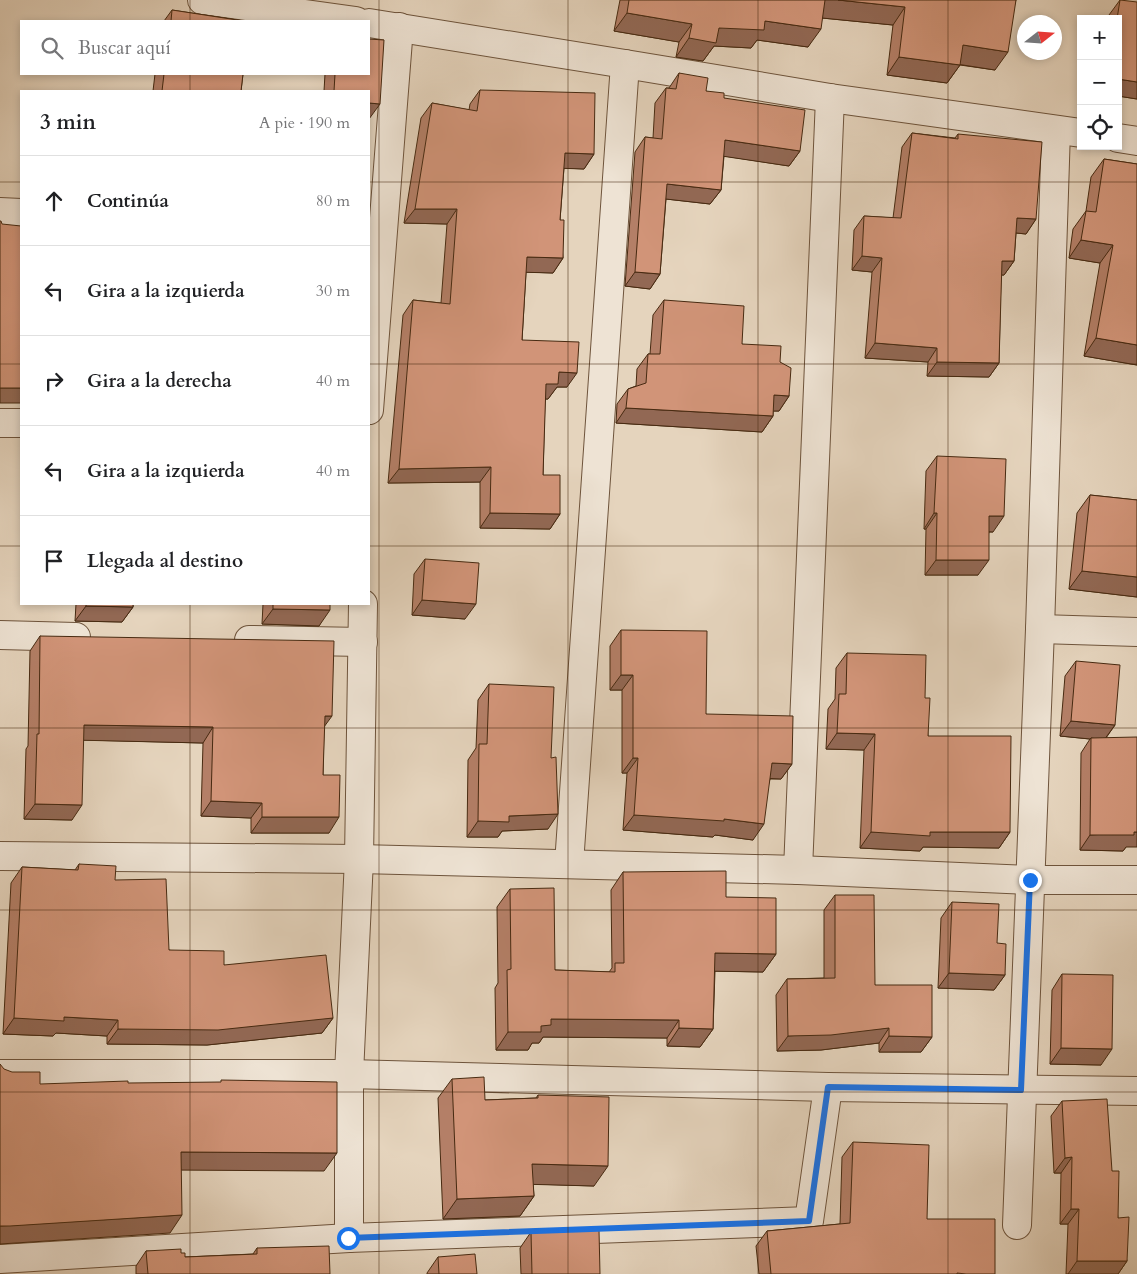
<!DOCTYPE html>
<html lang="es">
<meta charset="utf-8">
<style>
body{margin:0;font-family:Cardo,serif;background:#f6f6f6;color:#202124}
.controls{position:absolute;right:15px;top:15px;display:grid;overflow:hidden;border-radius:0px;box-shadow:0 2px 8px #0003}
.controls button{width:45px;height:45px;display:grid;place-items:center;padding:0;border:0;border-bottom:1px solid #e0e0e0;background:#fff;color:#202124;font:25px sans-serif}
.compass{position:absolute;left:1017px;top:15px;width:45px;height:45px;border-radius:50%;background:#fff;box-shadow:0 2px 8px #0003;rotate:73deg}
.stop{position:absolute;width:15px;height:15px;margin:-11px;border:4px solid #1a73e8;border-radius:50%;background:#fff}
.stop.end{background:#1a73e8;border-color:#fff;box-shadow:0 1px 5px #0008}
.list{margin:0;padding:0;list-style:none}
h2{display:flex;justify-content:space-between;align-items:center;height:65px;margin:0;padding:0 20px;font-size:21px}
h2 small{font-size:16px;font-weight:400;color:#757577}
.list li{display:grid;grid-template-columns:32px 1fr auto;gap:15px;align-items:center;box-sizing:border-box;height:90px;padding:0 20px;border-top:1px solid #e0e0e0}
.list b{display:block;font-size:19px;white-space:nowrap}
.list em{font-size:16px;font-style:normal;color:#757577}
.icon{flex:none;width:28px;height:28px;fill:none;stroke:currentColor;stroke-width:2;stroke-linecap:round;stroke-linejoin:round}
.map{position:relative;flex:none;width:1137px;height:1274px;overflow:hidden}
.search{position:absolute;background:#fff;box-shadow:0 2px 8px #0003;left:20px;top:20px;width:350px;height:55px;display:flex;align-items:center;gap:12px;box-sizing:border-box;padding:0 18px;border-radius:0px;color:#757577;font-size:19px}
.panel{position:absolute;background:#fff;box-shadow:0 2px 8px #0003;left:20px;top:90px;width:350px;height:515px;border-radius:0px}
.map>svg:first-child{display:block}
</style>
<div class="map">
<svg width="1137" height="1274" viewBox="0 0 1137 1274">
<rect width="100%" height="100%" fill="#e5d4bd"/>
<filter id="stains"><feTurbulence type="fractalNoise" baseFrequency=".004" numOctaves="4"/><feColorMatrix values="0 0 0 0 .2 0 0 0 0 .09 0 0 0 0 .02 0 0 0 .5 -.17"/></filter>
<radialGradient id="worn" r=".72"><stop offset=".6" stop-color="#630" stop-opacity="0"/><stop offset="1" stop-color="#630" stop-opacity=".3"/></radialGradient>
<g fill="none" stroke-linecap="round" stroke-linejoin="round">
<g stroke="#6e543c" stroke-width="30">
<g id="street">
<path d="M202,0l154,21"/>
<path d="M369,23l256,41 205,34 251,35"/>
<path d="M1118,138l19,3"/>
<path d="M0,212l21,1"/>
<path d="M369,410l30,-383"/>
<path d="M0,423h21"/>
<path d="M363,604l-4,255 -10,215v164l460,-17 19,-134"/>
<path d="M1040,629l97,3"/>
<path d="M0,635l76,2"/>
<path d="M249,640l114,2"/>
<path d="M0,856l359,3 439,11 233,10h106"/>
<path d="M569,864l56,-800"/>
<path d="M798,870l32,-772"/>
<path d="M0,1074h349l479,13 309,4"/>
<path d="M1017,1225l23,-596 16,-499"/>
<path d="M0,1259l349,-21"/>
</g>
</g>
<use href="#street" stroke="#eee3d4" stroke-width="28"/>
</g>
<g fill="#b47f67" stroke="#472a11">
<path d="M620,0h396l-21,70 -35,-5 -13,18 -60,-8 6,-50 -71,-7 -14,29 -51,-7 -6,8 -37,-2 -11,15 -27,-4 3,-15 -65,-11z"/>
<path d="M1120,0l17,99 -19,-3v-77h-9v-4z"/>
<path d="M172,10l72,11h-80z"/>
<path d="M679,73l27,18 18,7 76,53 -11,15 -65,-10 -3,34 -11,14 -44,-5 -6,75 -10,15 -25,-3 10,-134 10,-15 8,1 2,-35 11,-15h3z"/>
<path d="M155,74h88l-2,17h-88z"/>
<path d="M325,74h44v17h-45z"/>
<path d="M480,90l114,64 -10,15 -20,-1 -4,52 3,38 -10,15 -27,-1 -4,68 45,47h-10l-9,12h-3l-2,76 17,39 -10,15 -70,-1v-46l-92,1 15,-168 10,-15 28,3 6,-79 -43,-1 17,-105 11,-15 37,7 1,-6z"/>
<path d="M912,133l43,5 3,-4 78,85 -10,15 -10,-1 -2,28 -10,14h-3l-2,88 -10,14 -62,-1 1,-14 -63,-4 7,-86 -20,-2 2,-40 10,-14 29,2 9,-71z"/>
<path d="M1104,159l33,5v201l-53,-9 16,-93 -31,-5 4,-29 13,-18 5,-34z"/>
<path d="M664,300l78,44 38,18 9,34 -10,15h-6v5l-11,16 -146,-9 1,-19 11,-15 8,-3 1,-17 11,-15h2l3,-39z"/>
<path d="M937,456l56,76h-4l-11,43h-53l1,-46h-2l2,-58z"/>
<path d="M1090,495l47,5v97l-68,-8 8,-76z"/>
<path d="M425,559l40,60 -53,-4 2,-41z"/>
<path d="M76,604h57v3l-11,15 -47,-1z"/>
<path d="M263,604h67l-11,22 -57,-2z"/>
<path d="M621,630l85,84 86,50 -11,15h-11l-17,61 -38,-5 -2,2 -90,-7 4,-57h-5v-83h-12v-44z"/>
<path d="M40,636l284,90 -1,49 6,58h-78v-15l-50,-2 2,-73 -120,-3 -11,80 -48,-1 2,-70 2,-3 2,-95z"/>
<path d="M847,653l78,45 3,38 82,96 -11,16 -76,-1 -3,4 -60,-3 4,-98 -38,-1 2,-40 7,-10 1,-31z"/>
<path d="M1076,661l39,64 -9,13 20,109 -3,4 -43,-1 1,-97 9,-14 -30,-3 5,-60z"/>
<path d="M489,684l59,145 -46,2 -4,6h-31l1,-77 8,-12 2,-48z"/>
<path d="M79,864l36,16 54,70 55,15 109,53 -11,15 -115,12 -100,-1v-8l-51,-3 -3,3 -50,-2 8,-151 11,-16 53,3z"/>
<path d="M623,872l103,25 50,57 -13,18 -48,-1 -2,58 -13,18 -33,-1v-8l-124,-1 -4,6h-7l-4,7h-32l-1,-62 3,-5 -1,-76 13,-18 45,81 54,2 3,-4 -1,-78z"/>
<path d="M835,895l40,90 57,52 -11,15h-42v-9l-58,7 -44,1 -1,-56 11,-16 37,-1v-68z"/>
<path d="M952,902l45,41 8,32 -11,15 -56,-2 3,-70z"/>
<path d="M1062,974l39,91 -51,-1 2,-74z"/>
<path d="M452,1079l33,21 51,-2 2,-3 56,91 -61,-2 1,12 -14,20 -77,3 -5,-121z"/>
<path d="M1062,1101l50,70 6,47 9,43 -9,13h-52l2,-50h-8l1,-51h-7l-3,-57z"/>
<path d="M853,1142l74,77 68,55h-236l-3,-28 11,-15 73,-7 2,-67z"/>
<path d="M531,1232l69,42h-79l-1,-26z"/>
<path d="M257,1248l73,26h-194v-8l10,-15 35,2 4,4 68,-3z"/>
<path d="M438,1257l39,17h-50v-1z"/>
</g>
<g fill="#926854" stroke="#472a11">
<path d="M824,0h14l67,7 -12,18 -81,-8z"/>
<path d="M627,13l65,11 -13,18 -65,-11z"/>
<path d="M765,21l56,8 -13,18 -51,-7 -6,8 -37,-2 -11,15 -27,-4 13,-19 30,-10z"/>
<path d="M963,45l45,7 -13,18 -45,-7z"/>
<path d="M899,57l61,8 -13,18 -60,-8z"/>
<path d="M1118,79l19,3v17l-19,-3z"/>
<path d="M369,103l11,1 -11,15z"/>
<path d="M725,140l75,11 -11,15 -74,-11z"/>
<path d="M565,153l29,1 -10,15 -30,-1z"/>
<path d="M667,184l54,6 -11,14 -53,-6z"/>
<path d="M415,209h42l-10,15 -43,-1z"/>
<path d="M1017,218l19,1 -10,15 -19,-2z"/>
<path d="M1081,240l32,5 -13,18 -31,-5z"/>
<path d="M862,256l20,2 -10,14 -20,-2z"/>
<path d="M527,257l36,1 -10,15 -37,-1z"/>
<path d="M1002,261h12l-10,14h-12z"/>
<path d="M635,272l25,2 -10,15 -25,-3z"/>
<path d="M1096,338l41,7v20l-53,-9z"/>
<path d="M875,343l62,5 -9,14 -63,-4z"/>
<path d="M937,362l62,1 -10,14 -62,-1z"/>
<path d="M559,372l18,1 -10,14h-10l-9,12h-12l10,-15z"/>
<rect x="0" y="388" width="21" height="15"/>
<path d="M774,395l15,1 -10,15h-16z"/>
<path d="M626,408l147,8 -11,16 -146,-9z"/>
<path d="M491,467l-11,15 -92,1 11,-14z"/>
<path d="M490,513l70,1 -10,15 -70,-1z"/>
<path d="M934,513h3l-11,16h-2z"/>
<path d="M989,516h15l-11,16 -15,-1z"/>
<path d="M936,560h53l-11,15h-53z"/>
<path d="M1082,571l55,6v20l-68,-8z"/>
<path d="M422,600l54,4 -11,15 -53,-4z"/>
<path d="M86,606l47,1 -11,15 -47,-1z"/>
<path d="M273,609l57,1 -11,16 -57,-2z"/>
<path d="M621,675h12l-11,15h-12z"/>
<path d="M325,716h7l-11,15z"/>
<path d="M1071,721l44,4 -11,15 -13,-2 -1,1 -30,-3z"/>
<path d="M84,725l129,2 -10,16 -130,-3z"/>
<path d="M837,733l38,1 -11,16 -38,-1z"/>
<path d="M633,758h5l-11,15h-5z"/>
<path d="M772,763l20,1 -11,15 -20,-1z"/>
<path d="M211,801l51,2 -11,15 -50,-2z"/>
<path d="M35,804l47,1 -10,15 -48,-1z"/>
<path d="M558,814l-10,15 -46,2 -4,6h-31l11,-16 31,-5z"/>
<path d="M634,815l90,4 40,5 -11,16 -38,-5 -2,2 -90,-7z"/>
<path d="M262,817h77l-10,16h-78z"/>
<path d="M871,832h139l-11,16 -76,-1 -3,4 -60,-3z"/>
<path d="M1137,832v15h-11l-3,4 -43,-1 10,-15z"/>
<path d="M715,953l61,1 -13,18 -60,-1z"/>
<path d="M949,973l56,2 -11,15 -56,-2z"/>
<path d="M64,1017l54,3 -11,16 -51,-3 -3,3 -50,-2 11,-16z"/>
<path d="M333,1018l-11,15 -115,12 -100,-1 11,-15z"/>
<path d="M551,1019l128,1 -12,18 -124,-1 -4,6h-7l-4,7h-32l12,-18z"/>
<path d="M679,1028l34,1 -13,18 -33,-1z"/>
<path d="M889,1028l-10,15 -58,7 -44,1 11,-15z"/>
<path d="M889,1036l43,1 -11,15h-42z"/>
<path d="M1061,1048l51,1 -11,16 -51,-1z"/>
<path d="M181,1152l156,1 -13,18 -155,-1z"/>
<path d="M1072,1157l-11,16h-7l11,-15z"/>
<path d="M532,1164l76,2 -14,20 -75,-2z"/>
<path d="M534,1196l-14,20 -77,3 14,-20z"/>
<path d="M1071,1209h8l-11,15h-8z"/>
<path d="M182,1215l-12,18 -170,11v-18z"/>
<path d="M1077,1261h50l-9,13h-50z"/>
</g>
<g fill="#d19478" stroke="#472a11">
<path d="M629,0h196l-4,29 -56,-8 -1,9 -45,-2 -3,15 -27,-5 3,-14 -65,-11z"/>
<path d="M838,0h178l-8,52 -45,-7 -3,20 -61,-8 6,-50z"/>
<path d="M1120,0l17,2v80l-19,-3v-60h-1z"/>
<path d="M172,10l72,11h-73z"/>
<path d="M369,39l15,1 -4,64 -11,-1v-12h-35l1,-17h34z"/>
<path d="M679,73l29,5 -2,13 18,2v5l81,12 -5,41 -75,-11 -4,50 -54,-6 -7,90 -25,-2 10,-135 17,2 4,-51 10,1z"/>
<path d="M164,74h79l-2,17h-79z"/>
<path d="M480,90l115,3 -1,61 -29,-1 -5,67h4l-1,38 -36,-1 -5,83 57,2 -2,31 -18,-1 -1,12h-12l-3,91h17v39l-70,-1 1,-46 -92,2 14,-169 37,4 7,-95h-42l17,-106 45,8z"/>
<path d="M912,133l46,6v-5l84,8 -6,77 -19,-1 -3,43h-12l-3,102 -62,-1v-14l-62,-5 7,-85 -20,-2 2,-40 37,2z"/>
<path d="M1104,159l33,5v181l-41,-7 17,-93 -32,-5 5,-29 10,1z"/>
<path d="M0,221h1l1,3 19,2v162h-21z"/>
<path d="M664,300l80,6 -2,38 39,2 -1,16 11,6 -2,28 -15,-1 -1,21 -147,-8 2,-19 18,-6 2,-29h12z"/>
<path d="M937,456l69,3 -2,57h-15v44h-53l1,-47h-3z"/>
<path d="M1090,495l47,5v77l-55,-6z"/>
<path d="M425,559l54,4 -3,41 -54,-4z"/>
<path d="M86,604h47v3l-47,-1z"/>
<path d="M273,604h57v6l-57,-1z"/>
<path d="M621,630l86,1 -1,83 87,2 -1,48 -20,-1 -8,61 -40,-5v2l-90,-6 4,-57h-5v-83h-12z"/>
<path d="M40,636l294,5 -2,75h-7l-2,59h17l-1,42h-77v-14l-51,-2 2,-74 -129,-2 -2,80 -47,-1 2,-70h2z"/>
<path d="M847,653l79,2 -1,43h5l-2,38h83l-1,96h-80v4l-59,-4 4,-98 -38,-1 2,-39h7z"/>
<path d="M1076,661l44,4 -5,60 -44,-4z"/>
<path d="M489,684l65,3 -3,71 5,-1 2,57 -49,2v6l-31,-1 1,-77h8z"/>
<path d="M1137,737v95h-3v3h-44l1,-97z"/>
<path d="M79,864l37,2 -1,14 51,-1 3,71 55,1v14l102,-10 7,63 -115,12 -100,-1v-9l-54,-3v4l-50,-3 8,-151 56,3z"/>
<path d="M726,871v26l50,1v56l-61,-1 -2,76 -34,-1v-8l-128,-1v6l-10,1v6h-33l-1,-62 4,-1 -1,-80 44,-1 1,82 60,2v-9h9l-1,-91z"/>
<path d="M835,895h39l1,90h57v52l-43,-1v-8l-58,7 -43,1 -1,-57 48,-1z"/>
<path d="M952,902l47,2 -2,39 9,1 -1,31 -56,-2z"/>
<path d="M1062,974l51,1 -1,74 -51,-1z"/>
<path d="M0,1064l4,5 8,3h28v12l88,-3v2l93,-1v-2l116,2v71l-156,-1 1,63 -172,11h-10z"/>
<path d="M484,1077l1,23 53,-2v-3l71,2 -1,69 -76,-2 2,32 -77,3 -5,-120z"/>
<path d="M1107,1099l5,72h7l-1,47 11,-1 -2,44h-50l2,-52h-8l1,-52 -7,1 -3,-57z"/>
<path d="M853,1142l76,3 -2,74h68v55h-29l-9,-1v1h-186l-4,-43 83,-8z"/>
<path d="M599,1230l1,44h-68l-1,-42z"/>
<path d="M329,1246l1,28h-182l-2,-23 35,-2v4h4v4l72,-3v-6z"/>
<path d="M475,1254l2,20h-38l-1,-17z"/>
</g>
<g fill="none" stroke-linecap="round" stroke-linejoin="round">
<path stroke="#1a73e8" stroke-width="6" d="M348,1238l461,-17 19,-134 193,3 9,-210"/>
</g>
<path fill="none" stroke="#472a11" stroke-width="1" stroke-opacity="0.55" d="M190,0v21M379,0v1274M568,0v1274M758,0v1274M948,0v1274M190,74v17M0,182h21M369,182h768M0,364h21M369,364h768M0,546h21M369,546h768M190,604v670M0,728h1137M0,910h1137M0,1092h1137"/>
<rect width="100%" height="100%" filter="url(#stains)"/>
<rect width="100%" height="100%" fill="url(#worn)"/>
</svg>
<div class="controls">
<button>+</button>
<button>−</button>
<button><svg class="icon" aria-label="locate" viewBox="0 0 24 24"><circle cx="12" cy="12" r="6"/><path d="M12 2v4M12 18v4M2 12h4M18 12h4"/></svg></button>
</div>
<svg class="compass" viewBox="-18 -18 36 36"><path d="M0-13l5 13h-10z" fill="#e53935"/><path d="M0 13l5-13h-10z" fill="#757577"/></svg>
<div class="stop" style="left:348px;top:1238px"></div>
<div class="stop end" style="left:1030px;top:880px"></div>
<div class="search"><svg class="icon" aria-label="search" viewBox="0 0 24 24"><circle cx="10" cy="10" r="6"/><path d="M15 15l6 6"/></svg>Buscar aquí</div>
<section class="panel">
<h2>3 min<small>A pie · 190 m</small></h2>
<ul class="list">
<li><svg class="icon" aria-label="ahead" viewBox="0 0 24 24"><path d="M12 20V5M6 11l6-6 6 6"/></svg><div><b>Continúa</b></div><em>80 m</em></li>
<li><svg class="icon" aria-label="left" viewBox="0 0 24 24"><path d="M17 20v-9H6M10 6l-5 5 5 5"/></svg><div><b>Gira a la izquierda</b></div><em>30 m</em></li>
<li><svg class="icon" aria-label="right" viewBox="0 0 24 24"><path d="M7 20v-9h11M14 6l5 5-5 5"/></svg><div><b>Gira a la derecha</b></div><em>40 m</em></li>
<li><svg class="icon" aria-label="left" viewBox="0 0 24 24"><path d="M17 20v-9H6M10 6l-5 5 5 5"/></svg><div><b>Gira a la izquierda</b></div><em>40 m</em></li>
<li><svg class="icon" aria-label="arrive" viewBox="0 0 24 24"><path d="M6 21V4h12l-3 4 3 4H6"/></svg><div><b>Llegada al destino</b></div></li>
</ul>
</section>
</div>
